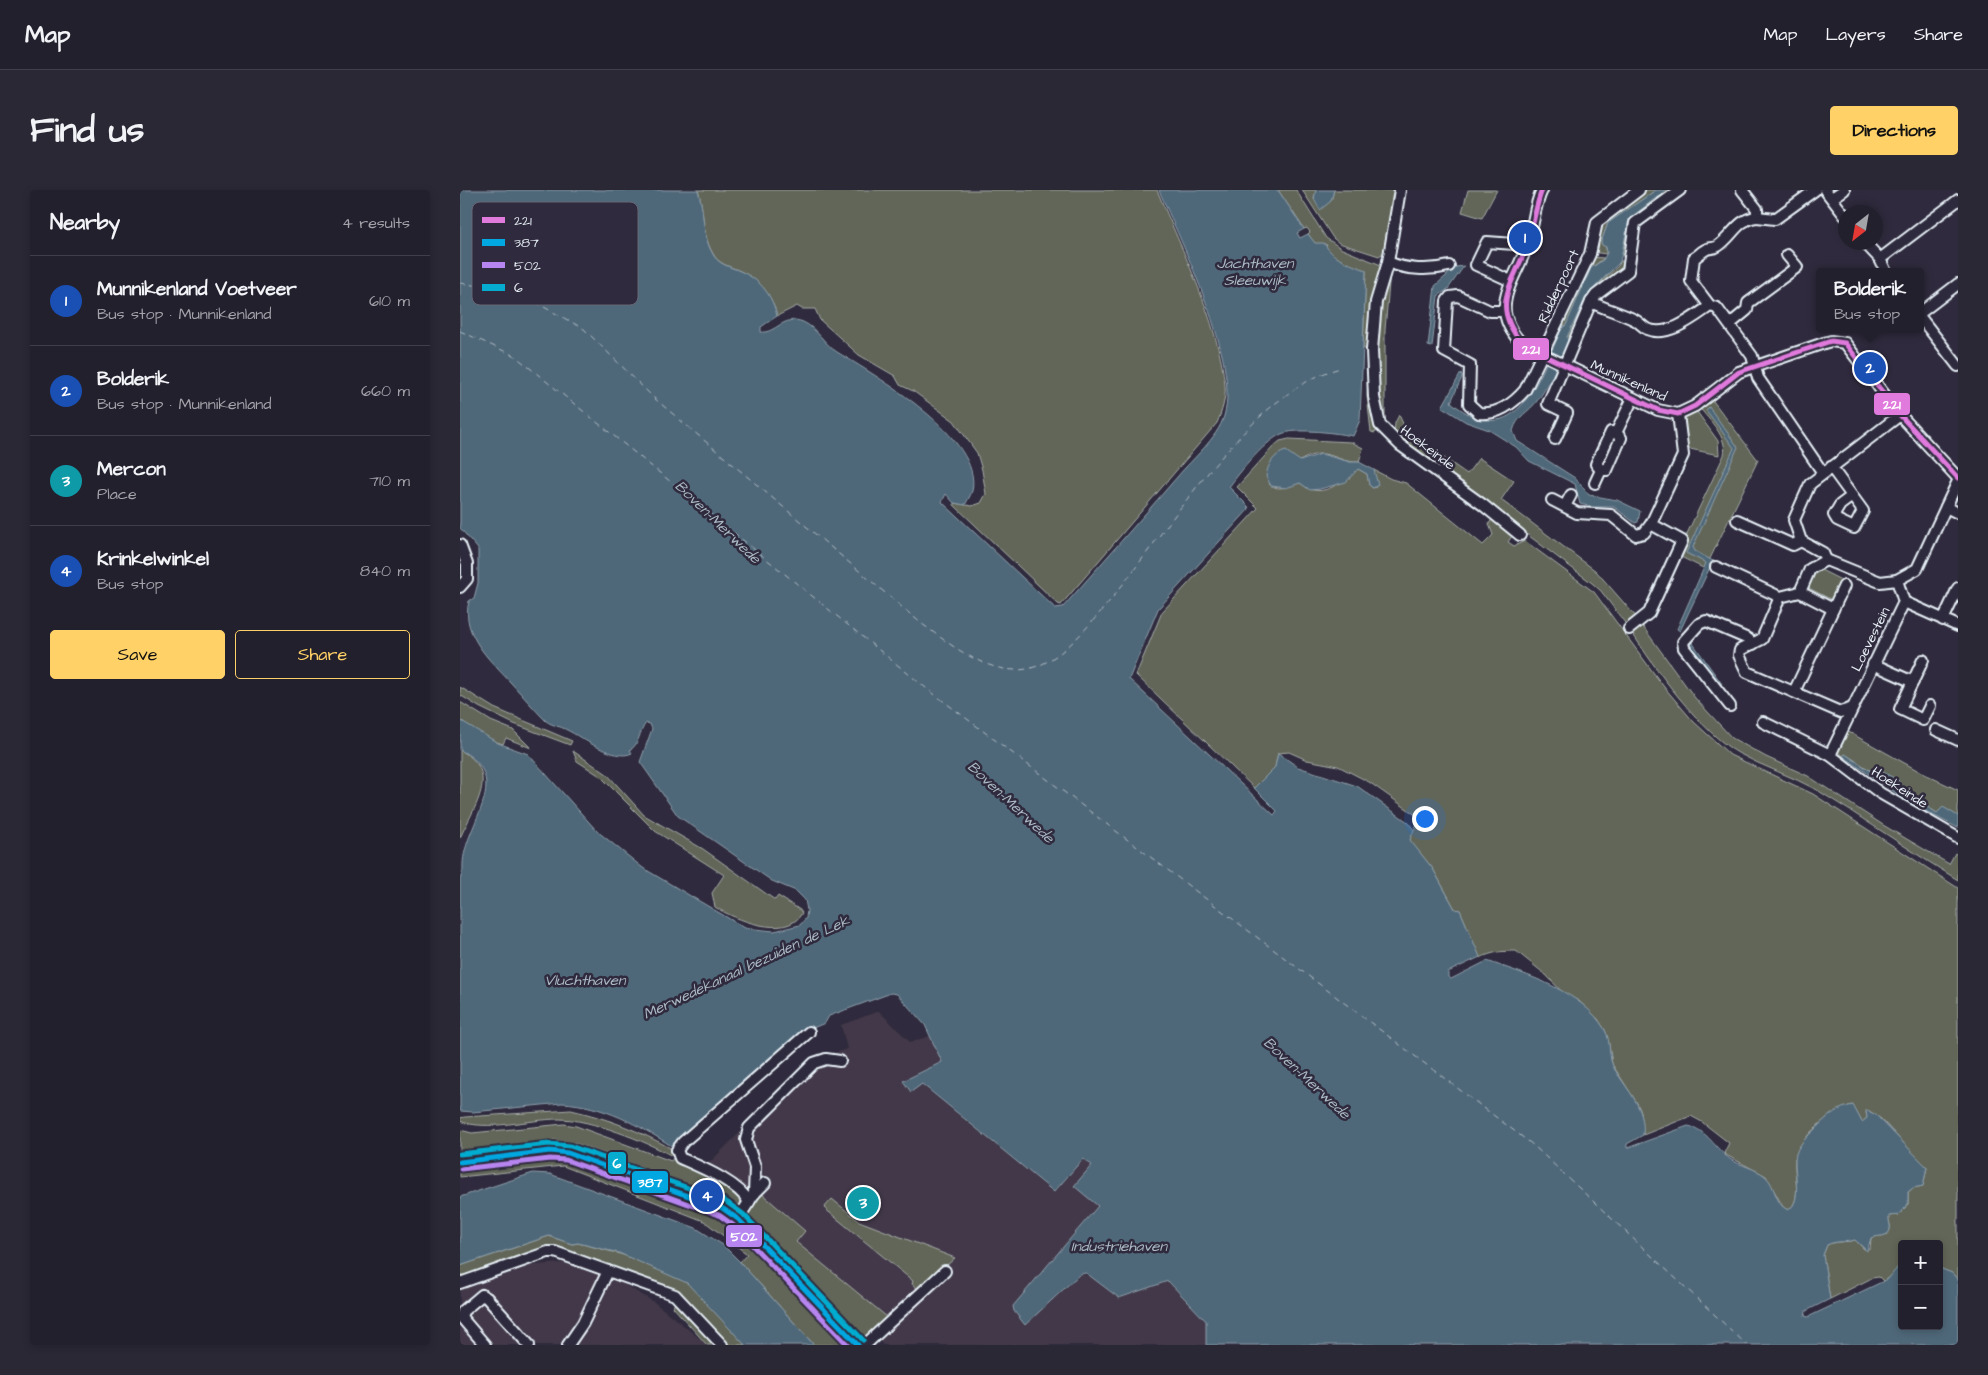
<!DOCTYPE html>
<meta charset="utf-8">
<style>
body{margin:0;font-family:"Architects Daughter",sans-serif;background:#2b2836;color:#f1f3f6}
.controls{position:absolute;right:15px;bottom:15px;display:grid;overflow:hidden;border-radius:5px;box-shadow:0 2px 8px #0003}
.controls button{width:45px;height:45px;display:grid;place-items:center;padding:0;border:0;border-bottom:1px solid #403e4a;background:#23202e;color:#f1f3f6;font:25px sans-serif}
.compass{position:absolute;left:1378px;top:15px;width:45px;height:45px;border-radius:50%;background:#23202e;box-shadow:0 2px 8px #0003;rotate:211deg}
.you{position:absolute;left:964px;top:628px;width:18px;height:18px;margin:-12px;border:4px solid #fff;border-radius:50%;background:#1a73e8;box-shadow:0 0 0 8px #1a73e833}
.badge{display:grid;place-items:center;width:32px;height:32px;border-radius:50%;background:#ffd166;color:#fff;font-size:16px;font-weight:700}
.pin{position:absolute;translate:-50% -50%;border:2px solid #fff;box-shadow:0 1px 5px #0006}
.popup{position:absolute;left:1356px;top:78px;width:108px;height:65px;box-sizing:border-box;display:grid;place-content:center;border-radius:5px;background:#23202e;filter:drop-shadow(0 1px 4px #0005);font-size:16px;white-space:nowrap;color:#a3a3aa}
.popup b{font-size:19px;color:#f1f3f6}
.popup::after{content:'';position:absolute;left:50%;top:100%;margin-left:-10px;border:10px solid transparent;border-top-color:#23202e}
.list{margin:0;padding:0;list-style:none}
h2{display:flex;justify-content:space-between;align-items:center;height:65px;margin:0;padding:0 20px;font-size:21px}
h2 small{font-size:16px;font-weight:400;color:#a3a3aa}
.list li{display:grid;grid-template-columns:32px 1fr auto;gap:15px;align-items:center;box-sizing:border-box;height:90px;padding:0 20px;border-top:1px solid #403e4a}
.list b{display:block;font-size:19px;white-space:nowrap}
.list p{margin:0;font-size:16px;white-space:nowrap;color:#a3a3aa}
.list em{font-size:16px;font-style:normal;color:#a3a3aa}
.actions{display:flex;gap:10px;padding:15px 20px}
.actions a{flex:1;padding:11px 0;border:1px solid #ffd166;border-radius:5px;text-align:center;font-size:18px;color:#ffd166}
.actions .main{background:#ffd166;color:#111}
.map{position:relative;flex:none;width:1498px;height:1155px;overflow:hidden;border-radius:5px}
header{display:flex;align-items:center;gap:30px;box-sizing:border-box;height:70px;padding:0 25px;background:#23202e;border-bottom:1px solid #403e4a}
header strong{font-size:24px}
nav{display:flex;gap:28px;margin-inline-start:auto;font-size:18px}
.intro{display:flex;align-items:center;justify-content:space-between;box-sizing:border-box;height:120px;padding:0 30px}
h1{margin:0;font-size:35px}
.button{padding:12px 22px;border-radius:5px;background:#ffd166;color:#111;font-size:18px;font-weight:700}
main{display:flex;gap:30px;padding:0 30px}
aside{flex:1;background:#23202e;border-radius:5px;box-shadow:0 2px 8px #0003}
.map>svg:first-child{display:block}
</style>
<header>
<strong>Map</strong>
<nav><a>Map</a><a>Layers</a><a>Share</a></nav>
</header>
<div class="intro"><h1>Find us</h1><a class="button">Directions</a></div>
<main>
<aside>
<h2>Nearby<small>4 results</small></h2>
<ul class="list">
<li><span class="badge" style="background:#1a4fb4">1</span><div><b>Munnikenland Voetveer</b><p>Bus stop · Munnikenland</p></div><em>610 m</em></li>
<li><span class="badge" style="background:#1a4fb4">2</span><div><b>Bolderik</b><p>Bus stop · Munnikenland</p></div><em>660 m</em></li>
<li><span class="badge" style="background:#0f9aa8">3</span><div><b>Mercon</b><p>Place</p></div><em>710 m</em></li>
<li><span class="badge" style="background:#1a4fb4">4</span><div><b>Krinkelwinkel</b><p>Bus stop</p></div><em>840 m</em></li>
</ul>
<div class="actions"><a class="main">Save</a><a>Share</a></div>
</aside>
<div class="map">
<svg width="1498" height="1155" viewBox="0 0 1498 1155">
<rect width="100%" height="100%" fill="#2f2a3d"/>
<filter id="ink" filterUnits="userSpaceOnUse"><feTurbulence type="fractalNoise" baseFrequency=".02" numOctaves="2"/><feDisplacementMap in="SourceGraphic" scale="10" xChannelSelector="R" yChannelSelector="G"/><feConvolveMatrix kernelMatrix="1 2 1 2 8 2 1 2 1" color-interpolation-filters="sRGB"/></filter>
<g filter="url(#ink)">
<g fill="#423848">
<path d="M419,821l31,31 20,-6 12,26 -39,19 8,11 10,-8 133,108 30,-33 8,6 6,41 -84,100 11,19 56,-51 10,2 28,22 49,-17 38,40v24h-323l-94,-100 -86,-76 110,-109 34,-11 -6,-24z"/>
<path d="M125,1071l69,41 54,43h-248v-63l52,-15z"/>
</g>
<g fill="#626658" stroke="#a5aca8">
<path d="M238,0h459c25,61 61,130 68,196 1,13 -3,25 -8,37l-156,182 -3,-1 -104,-99v-2l18,3 9,-3 5,-9 -4,-24 -5,-17 -23,-32 -41,-30 -13,-6 -5,-9 -36,-21 -39,-35 -5,-11h-13l-5,-3 -20,10c-4,-18 -17,-36 -35,-44 -9,-5 -20,-6 -27,-15 -14,-20 -10,-45 -17,-67z"/>
<path d="M818,0h18l30,48 16,11 39,16 -11,83 -7,1 3,-78c-15,-6 -32,-10 -40,-24l1,-2 -12,-1 -7,-10 2,-2 -3,-4 -3,1z"/>
<path d="M842,0h14l-2,9 17,2 3,-11h62l-10,61 -7,5 -40,-13 -6,-5z"/>
<path d="M1008,0h29l-15,28 -20,-6z"/>
<path d="M1185,0h11l-48,33 -7,19 5,5v7l-14,-2 7,-27z"/>
<path d="M1206,0h9l-39,28 -8,39 -6,-1 7,-37z"/>
<path d="M1131,67l13,1 -13,10 -25,57 -8,3z"/>
<path d="M1161,71h6l-1,6 -33,27 -23,52 -3,-9 20,-42 31,-29z"/>
<path d="M930,82l-5,58v98l-9,-31 2,-93z"/>
<path d="M908,188l11,50 -4,5 -4,-1 -4,-36z"/>
<path d="M1250,207l48,63 -53,109 -28,-14 47,-100c4,-18 -15,-35 -25,-48z"/>
<path d="M1235,219l23,32 1,14 -34,-7 -3,-31z"/>
<path d="M939,225l8,17 60,42 12,-16 35,23 -13,19 95,71 42,48 -10,8 -27,-36 -9,-8 -198,-148 1,-12z"/>
<path d="M829,249l62,3 12,6 -4,14c-14,1 -22,-6 -35,-8 -19,-2 -41,19 -55,30 12,9 19,0 31,-1 4,2 6,5 10,6 18,7 35,-11 48,-20l9,5 2,11 4,3 3,-1 -2,-17 17,9 15,4 77,62 10,-10 -4,-11 5,-8 18,15v5l-4,6 6,4 11,-5 69,51 70,95 29,34 37,34 83,39 145,94v392l-6,-7 -13,-5v-24h-37c0,16 -3,31 -19,37l-4,-4 -7,1 -42,21 -7,-44 4,-10c10,-5 18,-2 28,-5l9,9h6l1,-11c6,-3 18,0 19,-9 1,-4 -2,-8 -1,-13l10,-1 9,-11v-12l5,-4 10,-2 4,-18 -46,-49 -13,-9 -2,2 1,6 -5,4 -10,-17c-20,5 -53,32 -57,54 -2,14 8,42 -7,51l-5,-3 -17,-31 -40,-21 -2,-2 5,-10 -27,-21 -11,-6 -48,19 -2,-23 -4,-9 -25,-39 -3,-20 -4,-14 -7,-11 -19,-18 -15,-7 -18,-19 -30,-24c-13,0 -24,1 -36,7l-20,-48 -5,-1 -22,-40 -24,-29 11,-22 -51,-36 -31,-16 -31,-6 -18,-8 -11,1 -3,14 -21,21 -118,-113 26,-63 96,-104 -21,-21 37,-41 6,-5z"/>
<path d="M1357,378l26,13 -9,20 -29,-15z"/>
<path d="M1181,434l54,74 37,40 34,19 42,19 75,49 66,39 6,-11 3,2v25c-48,-29 -93,-61 -141,-90 -25,-14 -54,-23 -79,-37 -37,-21 -84,-85 -107,-122z"/>
<path d="M0,497l34,21 78,33 -2,4 -56,-21 -35,-17 -19,-12z"/>
<path d="M0,512l31,19 22,9 18,18 -25,-10 -3,6c-15,-4 -30,-15 -43,-24z"/>
<path d="M1387,541l79,44 32,15v26l-15,-8 -6,5 -92,-59 -2,2 -6,-5z"/>
<path d="M0,560c42,22 14,56 0,88z"/>
<path d="M113,561l34,23 37,41 59,34 72,51 3,-4 22,14 2,3c-15,28 -68,6 -87,-6l-3,-14 12,-18 -69,-44 -55,-55 -23,-15z"/>
<path d="M111,920c36,8 69,21 101,39l2,8 57,30 11,16 -2,4 -13,-9 -152,-55 -21,-3 -94,11v-21l12,3 92,-9 12,2 95,35 3,-4c-28,-16 -84,-38 -115,-38 -28,0 -74,13 -99,2v-3l5,-1z"/>
<path d="M93,965l18,3 150,53 12,8 119,126h-38l-74,-83 7,-8 -43,-33 -141,-55 -103,11v-8z"/>
<path d="M301,1003l44,38 -9,11 91,75 -21,21 -15,-9 -101,-111 -2,-7z"/>
<path d="M372,1009l27,22 96,37 -36,32 -7,-6 1,-3 -89,-73z"/>
<path d="M89,1046l23,8 6,-1c35,9 79,19 109,40 22,16 40,42 58,62h-21l-35,-39 -131,-52 -98,26v-14z"/>
<path d="M216,1110l41,45h-10l-34,-38z"/>
</g>
<g fill="#506879" stroke="#8d9fac">
<path d="M0,0h238c7,22 3,46 16,66 6,9 17,11 26,15 21,9 32,24 37,45l-16,11v5c14,2 23,-18 42,-10 14,6 21,22 34,30 38,23 147,86 135,139 -1,4 -5,10 -7,14l-11,-2 -8,-9 -4,8 113,106 8,-1c39,-44 77,-87 115,-131 15,-18 39,-37 46,-60 17,-54 -43,-173 -65,-226h119l26,39 -7,4 3,5 8,-4 7,9h9c10,17 24,20 42,27l-6,150 -7,16c-17,-3 -52,-8 -69,-3 -18,6 -44,39 -55,54l19,19 1,3 -91,100 -29,70 145,136 3,-4 -23,-23 21,-21 3,-14 20,14 59,19 51,36 6,8 -4,10 23,29 22,40 5,1 20,47 -32,15v5l3,2 36,-18c40,14 96,30 118,69 7,13 2,27 10,40 13,21 31,38 28,65l-16,9v4l61,-22c19,3 27,23 42,33 11,7 25,9 35,17 11,9 9,28 23,34 16,-9 4,-41 8,-56 4,-13 15,-20 24,-30 10,-10 18,-16 33,-19l9,17 5,-4 -1,-8 10,5 51,52 -4,19 -10,2 -5,4v12l-9,11 -10,1c-1,5 2,9 1,13 -1,9 -13,6 -19,9l-4,13 -12,-11c-10,3 -18,0 -28,5l-4,10 7,44 -24,12 -1,5 3,1 80,-38 14,-17v64h37v-58l13,5 6,7v65h-752v-24l-38,-40 -49,17 -33,-25 -6,1 -55,51 -11,-14 -1,-5 85,-100 -24,-20 18,-21 -9,-6 -29,33 -132,-108 -11,8 -8,-11 39,-19 -17,-37 -28,-31 -6,-1 -62,23 -4,7 -22,9 -130,115c-34,-22 -70,-42 -111,-44l-89,9 -13,-1v-231l3,-10c-3,-44 55,-90 -3,-120v-30l38,23 30,11 69,77 46,37 102,60 29,3 26,-6 6,-7 1,-8 -2,-10 -9,-9 -24,-10 -94,-65 -38,-54 12,-33 -2,-5 -4,-1c-7,9 -7,22 -16,27l2,3c-17,9 -49,-15 -65,-23 -7,-4 -14,-4 -21,-9 -12,-12 -23,-25 -34,-37 -20,-22 -52,-49 -43,-83l5,-3 4,-15v-34l-18,-21z"/>
<path d="M856,0h18l-3,11 -11,9 -6,-11z"/>
<path d="M1196,0h10l-37,29 -9,43 -33,33 -20,42 1,5c-9,19 -17,41 -31,59 -8,11 -20,15 -24,30l4,10 58,37 14,17 28,5 23,11 -2,11 -3,1 -21,-16h-21l-13,-3 -5,-20 -46,-23 -13,-14 -27,-17 -23,-8 -24,-15 19,-34 1,4 -11,25c66,55 88,-25 111,-74l4,-3 25,-57 12,-8 4,-7 -1,-6 -4,-2 -1,-3 7,-19z"/>
<path d="M1004,76l-16,23 -10,7 -6,51 -4,-1 7,-60 21,-19z"/>
<path d="M1249,217l29,40 -45,100 2,4 18,10 -33,70 -3,-2 29,-66 -20,-10 48,-105 -28,-38z"/>
<path d="M826,261l14,10 21,-7 29,8h9l15,8 4,15 -5,3 -4,-3 -2,-11 -9,-5 -12,13 -26,7 -10,1 -10,-7 -14,5 -15,-2 -5,-10c2,-12 8,-22 20,-25z"/>
<path d="M1232,452l30,42 -2,1 -8,-7 -23,-32z"/>
<path d="M1385,564l33,22 5,-4 16,9 -1,8 39,24 6,-6 15,9v12l-48,-25 -67,-47z"/>
<path d="M73,983l17,1 146,54 27,17 17,17 74,83h-69l-58,-62 -68,-30 -41,-10 -6,1 -23,-8 -89,30v-69z"/>
</g>
<g fill="none" stroke-linecap="round" stroke-linejoin="round">
<g stroke="#abbac5" stroke-width="1" stroke-dasharray="6 5" stroke-linecap="butt">
<path d="M0,93l32,5 41,13 51,28 70,69 268,226c28,20 66,52 105,45 31,-6 56,-37 76,-60 60,-70 147,-220 238,-241"/>
<path d="M0,141l55,25 411,332 607,457 214,200"/>
</g>
<g stroke="#e8f1f8" stroke-width="14">
<g id="minor">
<path d="M940,0l-12,72 -12,40 -4,48 2,47 6,28 20,20 83,60 37,30"/>
<path d="M1082,0c-9,18 -8,38 -15,56 -14,39 -40,62 -4,99l135,65 20,4 17,-8 44,-34 85,-29 7,-2 14,2 55,72 58,63"/>
<path d="M1282,0l15,19v8c-20,2 -24,19 -39,29 -4,3 -7,1 -11,3 -5,2 -9,7 -13,9l-3,23 19,25 7,2 35,48 6,22 65,95"/>
<path d="M1365,0l21,27"/>
<path d="M1372,8l12,-8"/>
<path d="M1297,27l18,2 40,-29"/>
<path d="M1404,52l16,17 6,13"/>
<path d="M1420,69l78,-59"/>
<path d="M928,72c18,8 41,9 61,4"/>
<path d="M1051,91l-35,-16 11,-23 41,3"/>
<path d="M1131,112c14,7 30,11 44,18 4,2 8,7 12,9 21,9 47,-12 63,-23"/>
<path d="M1044,121h-14l-32,-15 -8,1 -3,4 -3,50 26,14 -1,39 10,9c19,2 34,-9 46,-23l65,-136 7,-32 42,-32"/>
<path d="M1460,123l38,-29"/>
<path d="M1460,127l38,49"/>
<path d="M1270,134l17,-14 1,-7 49,-36 -10,-12"/>
<path d="M1151,242l5,1 5,5 -14,32h-6l-5,-6z"/>
<path d="M1156,243l17,-35"/>
<path d="M1095,249l12,-26 -19,-9 43,-102 5,-7 32,-24 7,-48 45,-33"/>
<path d="M1371,277l32,44 -9,17 -17,-8 -3,-5 6,-10 12,-9"/>
<path d="M1135,293l6,-13"/>
<path d="M1092,310l25,13 34,2 25,20 8,-2 7,-9"/>
<path d="M1105,316l6,-11"/>
<path d="M1486,317l12,6"/>
<path d="M1277,330l56,25 8,-4"/>
<path d="M0,355l7,19v15l-7,8"/>
<path d="M1366,370l-3,-7 -22,-12 -7,-21 16,-36 90,-69"/>
<path d="M1256,377l64,30"/>
<path d="M1340,402l33,17"/>
<path d="M1444,412l54,24"/>
<path d="M1483,430l15,-32"/>
<path d="M1169,439l20,-16 33,-72 -31,-17 32,-69 -5,-41"/>
<path d="M1463,470l-23,49 23,11 7,-14"/>
<path d="M1413,474l40,18"/>
<path d="M1334,502l50,-106"/>
<path d="M1270,516l-46,-58 -1,-6 16,-18 7,-3 42,18 5,5"/>
<path d="M1390,519l-10,3 -93,-40 -8,-17 1,-5 22,-11 18,-42 20,-5 10,-23 16,-9 54,22 17,-2"/>
<path d="M1303,532l67,33 50,38 78,45"/>
<path d="M1476,540l22,10"/>
<path d="M1370,565l74,-153 -7,-22 20,-11 41,-88"/>
<path d="M0,972l90,-11 18,2 154,55 16,11 120,126"/>
<path d="M294,1004l1,-27 -9,-27 3,-12 65,-65 12,-4 14,2"/>
<path d="M289,1012c-11,-20 -49,-35 -69,-44l-3,-8 6,-8 126,-110"/>
<path d="M278,1029l16,-25 11,-11"/>
<path d="M0,1093l88,-31h7l120,43 47,50"/>
<path d="M25,1155l-24,-28 2,-6 19,-16 5,3 42,47"/>
<path d="M108,1155l15,-22 25,-52"/>
<path d="M405,1155l80,-74"/>
</g>
</g>
<use href="#minor" stroke="#2f2a3d" stroke-width="10"/>
<g stroke="#2f2a3d" stroke-width="9">
<path id="bus-1" d="M1082,0c-7,17 -8,35 -14,52 -14,44 -40,60 -5,103l135,65 20,4 17,-8 44,-34 92,-31 14,2 55,72 58,63"/>
</g>
<g stroke="#2f2a3d" stroke-width="9">
<path id="bus-2" d="M0,972l90,-11 18,2 154,55 16,11 120,126"/>
</g>
<g stroke="#2f2a3d" stroke-width="9">
<path id="bus-3" d="M1,979l89,-10 16,1 153,55 14,10 115,120"/>
</g>
<g stroke="#2f2a3d" stroke-width="9">
<path id="bus-4" d="M0,964l89,-10 21,2 155,55 18,13 120,126"/>
</g>
<use href="#bus-1" stroke="#e07add" stroke-width="5"/>
<use href="#bus-2" stroke="#00a7e1" stroke-width="5"/>
<use href="#bus-3" stroke="#b785f0" stroke-width="5"/>
<use href="#bus-4" stroke="#06acd0" stroke-width="5"/>
</g>
</g>
<g text-anchor="middle" stroke-width="5" stroke-linejoin="round" paint-order="stroke">
<g font-size="14" fill="#e8f1f8" stroke="#2f2a3d">
<text transform="translate(1098 96) rotate(-65)" y="5">Ridderpoort</text>
<text transform="translate(1169 190) rotate(24)" y="5">Munnikenland</text>
<text transform="translate(968 257) rotate(37)" y="5">Hoekeinde</text>
<text transform="translate(1410 449) rotate(-64)" y="5">Loevestein</text>
<text transform="translate(1440 597) rotate(33)" y="5">Hoekeinde</text>
</g>
<g font-size="15" font-style="italic" fill="#abbac5" stroke="#2f2a3d">
<text x="795" y="78">Jachthaven<tspan x="795" dy="17">Sleeuwijk</tspan></text>
<text transform="translate(258 332) rotate(44)" y="5">Boven-Merwede</text>
<text transform="translate(551 612) rotate(43)" y="5">Boven-Merwede</text>
<text transform="translate(286 777) rotate(-25)" y="5">Merwedekanaal bezuiden de Lek</text>
<text x="125" y="795">Vluchthaven</text>
<text transform="translate(847 888) rotate(43)" y="5">Boven-Merwede</text>
<text x="659" y="1061">Industriehaven</text>
</g>
</g>
<rect x="12" y="12" width="166" height="103" rx="8" fill="#2f2a3d" stroke="#666675" stroke-width="1"/>
<rect x="22" y="27" width="23" height="6" fill="#e07add"/>
<rect x="22" y="49" width="23" height="7" fill="#00a7e1"/>
<rect x="22" y="72" width="23" height="6" fill="#b785f0"/>
<rect x="22" y="94" width="23" height="7" fill="#06acd0"/>
<g font-size="14" fill="#e8f1f8">
<text x="54" y="35">221</text>
<text x="54" y="57">387</text>
<text x="54" y="80">502</text>
<text x="54" y="102">6</text>
</g>
<g stroke="#2f2a3d" stroke-width="2">
<rect x="1052" y="147" width="38" height="24" rx="5" fill="#e07add"/>
<rect x="1413" y="202" width="38" height="24" rx="5" fill="#e07add"/>
<rect x="147" y="961" width="20" height="24" rx="5" fill="#06acd0"/>
<rect x="171" y="980" width="38" height="24" rx="5" fill="#00a7e1"/>
<rect x="265" y="1034" width="38" height="24" rx="5" fill="#b785f0"/>
</g>
<g font-size="14" text-anchor="middle" font-weight="bold" fill="#fff">
<text x="1071" y="164">221</text>
<text x="1432" y="219">221</text>
<text x="157" y="978">6</text>
<text x="190" y="997">387</text>
<text x="284" y="1051">502</text>
</g>
</svg>
<div class="controls">
<button>+</button>
<button>−</button>
</div>
<svg class="compass" viewBox="-18 -18 36 36"><path d="M0-13l5 13h-10z" fill="#e53935"/><path d="M0 13l5-13h-10z" fill="#a3a3aa"/></svg>
<div class="you"></div>
<div class="pin badge" style="left:1065px;top:48px;background:#1a4fb4">1</div>
<div class="pin badge" style="left:1410px;top:178px;background:#1a4fb4">2</div>
<div class="popup"><b>Bolderik</b>Bus stop</div>
<div class="pin badge" style="left:403px;top:1013px;background:#0f9aa8">3</div>
<div class="pin badge" style="left:247px;top:1006px;background:#1a4fb4">4</div>
</div>
</main>
